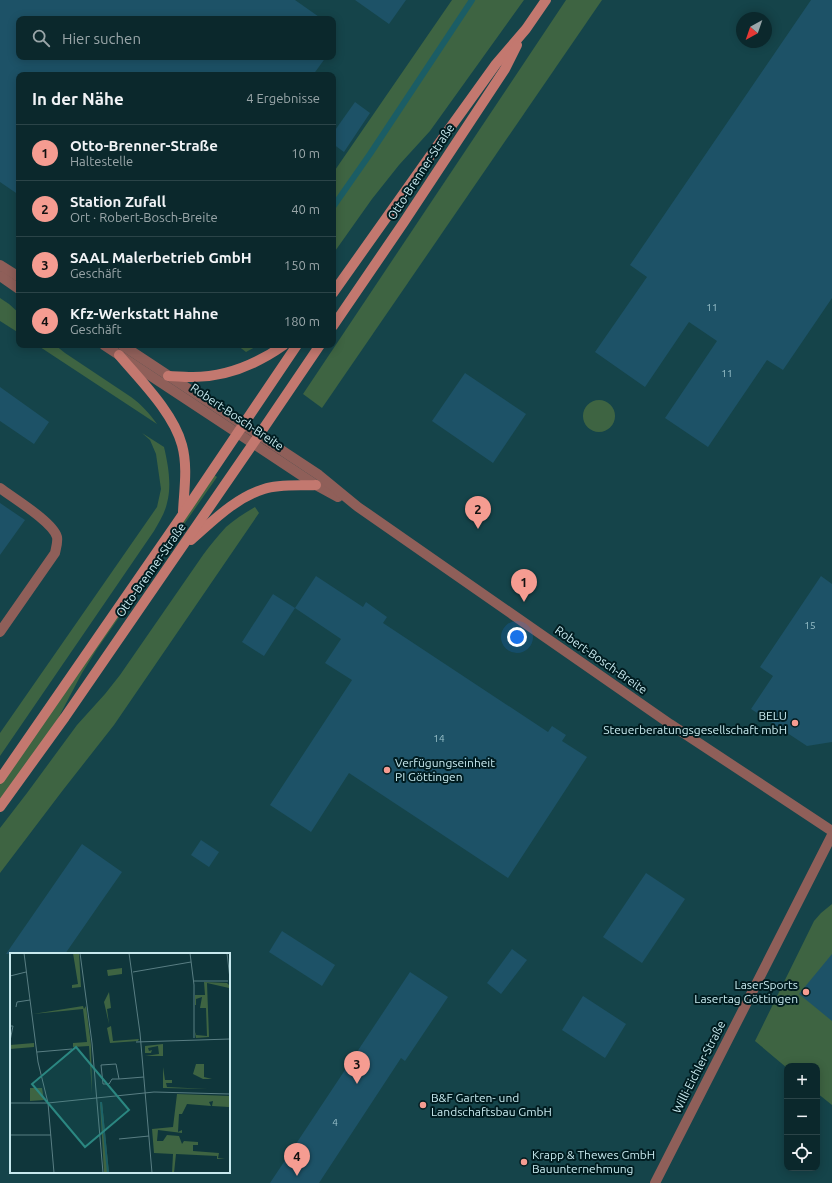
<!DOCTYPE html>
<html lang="de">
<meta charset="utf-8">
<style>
body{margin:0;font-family:Ubuntu,sans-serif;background:#143034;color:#f1f3f6}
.controls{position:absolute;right:12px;bottom:12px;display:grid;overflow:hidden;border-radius:8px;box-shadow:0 2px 10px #0003}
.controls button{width:36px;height:36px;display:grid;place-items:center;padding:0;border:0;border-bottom:1px solid #2b4448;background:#0b282c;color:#f1f3f6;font:20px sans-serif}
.compass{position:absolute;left:736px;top:12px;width:36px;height:36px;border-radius:50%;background:#0b282c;box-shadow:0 2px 10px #0003;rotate:220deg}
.you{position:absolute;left:517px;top:637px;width:14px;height:14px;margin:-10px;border:3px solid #fff;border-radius:50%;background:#1a73e8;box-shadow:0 0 0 6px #1a73e833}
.badge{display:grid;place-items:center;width:26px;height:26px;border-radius:50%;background:#f59c91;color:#111;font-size:13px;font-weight:700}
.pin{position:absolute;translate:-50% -33px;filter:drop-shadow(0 1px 2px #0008)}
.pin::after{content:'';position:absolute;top:21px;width:14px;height:12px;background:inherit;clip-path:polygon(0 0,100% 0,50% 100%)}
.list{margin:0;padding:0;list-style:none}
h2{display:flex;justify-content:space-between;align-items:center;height:52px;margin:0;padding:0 16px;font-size:17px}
h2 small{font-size:13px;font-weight:400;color:#9aa6a9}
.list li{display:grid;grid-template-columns:26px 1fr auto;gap:12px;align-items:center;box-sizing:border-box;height:56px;padding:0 16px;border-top:1px solid #2b4448}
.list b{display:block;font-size:15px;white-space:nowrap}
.list p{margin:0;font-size:13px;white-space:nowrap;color:#9aa6a9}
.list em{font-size:13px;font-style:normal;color:#9aa6a9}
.icon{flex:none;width:22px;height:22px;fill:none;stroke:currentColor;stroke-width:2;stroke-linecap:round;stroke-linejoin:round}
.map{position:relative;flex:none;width:832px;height:1183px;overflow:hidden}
.search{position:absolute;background:#0b282c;box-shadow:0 2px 10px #0003;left:16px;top:16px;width:320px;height:44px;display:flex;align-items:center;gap:10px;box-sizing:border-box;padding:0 14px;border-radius:8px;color:#9aa6a9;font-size:15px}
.panel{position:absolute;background:#0b282c;box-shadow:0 2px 10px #0003;left:16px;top:72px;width:320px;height:276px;border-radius:8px}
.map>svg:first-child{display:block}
</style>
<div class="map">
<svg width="832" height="1183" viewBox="0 0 832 1183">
<rect width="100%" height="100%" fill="#0f363b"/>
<path fill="#15444a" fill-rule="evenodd" d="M0,0h832v1183h-832zM742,18h24v24h-24zM19,19h314v38h-314zM19,75h314v270h-314zM11,954h218v218h-218zM787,1066h30v102h-30z"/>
<g fill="#3e6442">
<path d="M452,0h72l-94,131 -31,34 -27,34 -39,55v-81z"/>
<path d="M566,0h36l-280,408 -19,-14z"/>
<path d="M0,298l9,6 10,9v20l-19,-12z"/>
<path d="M37,345h18l10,8 66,44c11,8 18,16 26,27z"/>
<path d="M237,345h22l-13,7z"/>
<circle cx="599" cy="416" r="16"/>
<path d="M142,433l22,14c4,17 8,38 3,56 -2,10 -8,19 -13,28l-154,225v-23l157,-226 4,-18 -5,-35 -6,-14z"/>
<path d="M213,474l4,3 -120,172 -15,24 -29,55 -53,73v-19z"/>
<path d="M255,507l4,6 -145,212 -51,65 -63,83v-45l27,-35 50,-68 28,-31 15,-19 83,-120c7,-10 15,-19 23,-28 9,-8 19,-14 29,-20z"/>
<path d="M832,904v201l-15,-12v-27h-30v2l-32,-27 59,-120 7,-8z"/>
</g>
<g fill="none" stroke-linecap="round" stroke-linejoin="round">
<path stroke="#1b5d65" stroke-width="6" d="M333,207l37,-53 102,-154"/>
</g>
<g fill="#1d5267">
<path d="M0,0h295l27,19h-303v38h307l-13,18h-294v120l-19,-13z"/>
<path d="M355,0h51l-17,24z"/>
<path d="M811,0h21v298l-49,72 -16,-10 -59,87 -43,-29 52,-77 -28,-19 -44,65 -50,-35 52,-75 -17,-12z"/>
<path d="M355,102l15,11 -26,39 -11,-8v-11z"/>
<path d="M465,373l61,41 -33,49 -61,-42z"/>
<path d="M0,387l49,35 -15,22 -34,-23z"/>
<path d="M0,503l25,17 -25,35z"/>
<path d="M316,576l47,31 3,-5 21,15 -4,6 165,109 4,-6 14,9 -4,6 25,16 -79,121 -159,-105 -38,59 -41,-27 82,-125 -27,-17 16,-24 -46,-31z"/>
<path d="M821,576l11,8v158l-25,4 -56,-37 22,-33 -13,-9z"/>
<path d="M273,594l22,14 -31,48 -22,-14z"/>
<path d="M201,840l18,12 -10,15 -18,-12z"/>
<path d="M82,844l40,28 -21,30 -36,52h-59z"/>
<path d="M646,873l39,26 -43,64 -39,-26z"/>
<path d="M282,931l53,34 -13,21 -53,-34z"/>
<path d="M512,949l15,11 -26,34 -14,-11z"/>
<path d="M832,954v67l-33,-27z"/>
<path d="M410,972l38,25 -43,64 -4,-3 -82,125h-49z"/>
<path d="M583,996l43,28 -21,34 -43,-28z"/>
</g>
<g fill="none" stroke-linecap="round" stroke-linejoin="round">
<path stroke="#8f5f59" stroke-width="10" d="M0,488c13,10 53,34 57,49 1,5 -1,11 -2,16l-55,79"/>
<g stroke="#8f5f59" stroke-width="10">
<path d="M0,265l19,12"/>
<path d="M0,276l19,13"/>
<path d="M104,345l212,140 22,12"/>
<path d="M122,345l197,130 39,32 312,217 162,107"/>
<path d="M655,1183l177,-348"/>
</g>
<g stroke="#c3786f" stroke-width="10">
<path d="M333,293l117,-165 46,-64 30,-35 20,-29"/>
<path d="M333,326l71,-104 101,-153 12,-24"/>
<path d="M119,355c21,25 54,57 63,90 6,22 2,45 1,67"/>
<path d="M168,376c7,0 14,1 21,1 35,1 68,-13 95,-32"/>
<path d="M191,540c22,-19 44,-42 73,-51 15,-5 36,-3 52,-4"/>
<path d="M0,779l183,-265 114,-169"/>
<path d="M0,807l65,-90 194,-282 61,-90"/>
</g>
</g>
<g fill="#f59c91" stroke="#001c20" stroke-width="1.5">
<circle cx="795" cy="723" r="4"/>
<circle cx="387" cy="770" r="4"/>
<circle cx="806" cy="992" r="4"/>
<circle cx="423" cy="1105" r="4"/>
<circle cx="524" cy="1162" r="4"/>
</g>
<g text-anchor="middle" stroke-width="4" stroke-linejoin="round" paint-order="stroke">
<g font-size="10" fill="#9cc3cc">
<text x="712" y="311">11</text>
<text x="727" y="377">11</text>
<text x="810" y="629">15</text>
<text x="439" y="742">14</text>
<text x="335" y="1126">4</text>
</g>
<g font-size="12" fill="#c7e9ee" stroke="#001c20">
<text transform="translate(421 172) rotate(-57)" y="4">Otto-Brenner-Straße</text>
<text transform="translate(237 417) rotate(34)" y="4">Robert-Bosch-Breite</text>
<text transform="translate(151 570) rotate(-55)" y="4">Otto-Brenner-Straße</text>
<text transform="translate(601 660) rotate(35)" y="4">Robert-Bosch-Breite</text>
<text transform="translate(699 1067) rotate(-63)" y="4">Willi-Eichler-Straße</text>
</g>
<g font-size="12" fill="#c7e9ee" stroke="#001c20" text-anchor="start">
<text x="787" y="720" text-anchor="end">BELU<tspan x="787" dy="14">Steuerberatungsgesellschaft mbH</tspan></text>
<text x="395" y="767">Verfügungseinheit<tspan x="395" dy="14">PI Göttingen</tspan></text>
<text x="798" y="989" text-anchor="end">LaserSports<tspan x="798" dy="14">Lasertag Göttingen</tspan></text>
<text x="431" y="1102">B&amp;F Garten- und<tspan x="431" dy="14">Landschaftsbau GmbH</tspan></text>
<text x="532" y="1159">Krapp &amp; Thewes GmbH<tspan x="532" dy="14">Bauunternehmung</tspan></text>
</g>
</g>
<g transform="translate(10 953)">
<rect width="220" height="220" fill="#0f363b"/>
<path d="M63,0h6l2,34 -9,1v-3l6,-1zM112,15v6l-14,2 -1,-6zM194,29l23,1 3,3 -1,2 -22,-5 2,54 -13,1 -2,-9 2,6 11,1 -1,-28h-6l2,-11 -6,2v6h-1v-10h10zM99,39l2,16 -4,1 2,15 -5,-22zM73,53l1,3 2,-3 5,39 1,49 -3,-48 -16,1v-4l14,-1 -4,-33 -50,5zM101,73l2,15 26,-2 -1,2 -28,2 -3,-15zM24,90v4l-24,2v-4zM153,91v12h-18l14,-2 -1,-8 -10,2 1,3 3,-1 -1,3h-6v-7zM186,111h8v13l8,2h-9l-10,-5zM153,114l2,13h7v3h-6l1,4 41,2 -45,-1zM20,135h12l2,12 -14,1zM167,141l53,2v15l-1,-4 -17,-1 1,-5 -4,1 2,4 -24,-2 -5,10h-3l-1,18 4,-2v3l-24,-3 -1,11h6l4,-6 12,1 3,8 2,-3 14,1v3h-5v6l26,2 -1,5 7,1h-8v-3l-41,-2 -2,19h-2l1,-19 -19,-1 -2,-24 21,-2zM90,149h2l7,71h-5z" fill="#3e6442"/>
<path fill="none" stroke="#1b5d65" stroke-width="2" d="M91,149l7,71M0,220h19"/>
<path fill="none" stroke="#597e83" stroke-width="1" d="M14,0l14,109 10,41 6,70M70,0l12,90 11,130M119,0l11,80 12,140M180,0l4,32v53M217,0l3,26M123,19l58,-10M0,23l16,-4M184,28h34M6,54l1,-5 13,-2M0,73h3l-3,15M126,89l94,-3M27,99l35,-3M109,126l-3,-15 -15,1 2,19h6l3,-5h7l25,-2M144,139l76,2M0,150h38l106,-11M0,182h41M109,186l30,-3"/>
<path fill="#2b8781" fill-opacity="0.15" stroke="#2b8781" stroke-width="2" d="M66,94l53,63 -44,37 -53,-63z"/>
<rect width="220" height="220" fill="none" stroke="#c7e9ee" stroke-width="2"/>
</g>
</svg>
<div class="controls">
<button>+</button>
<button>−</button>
<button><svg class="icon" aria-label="locate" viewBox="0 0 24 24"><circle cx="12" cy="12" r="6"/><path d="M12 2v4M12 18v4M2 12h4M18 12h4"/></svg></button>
</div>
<svg class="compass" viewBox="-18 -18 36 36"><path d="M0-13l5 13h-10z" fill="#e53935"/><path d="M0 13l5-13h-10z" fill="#9aa6a9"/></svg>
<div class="you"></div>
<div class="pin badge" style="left:524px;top:602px">1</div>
<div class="pin badge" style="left:478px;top:529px">2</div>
<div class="pin badge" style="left:357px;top:1084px">3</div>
<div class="pin badge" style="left:297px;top:1176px">4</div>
<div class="search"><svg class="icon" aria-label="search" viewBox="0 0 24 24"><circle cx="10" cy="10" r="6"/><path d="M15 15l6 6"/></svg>Hier suchen</div>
<section class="panel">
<h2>In der Nähe<small>4 Ergebnisse</small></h2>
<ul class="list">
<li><span class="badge">1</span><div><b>Otto-Brenner-Straße</b><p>Haltestelle</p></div><em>10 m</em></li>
<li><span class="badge">2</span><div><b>Station Zufall</b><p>Ort · Robert-Bosch-Breite</p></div><em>40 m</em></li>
<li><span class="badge">3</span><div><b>SAAL Malerbetrieb GmbH</b><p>Geschäft</p></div><em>150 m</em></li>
<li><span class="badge">4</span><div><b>Kfz-Werkstatt Hahne</b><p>Geschäft</p></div><em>180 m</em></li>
</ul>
</section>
</div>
